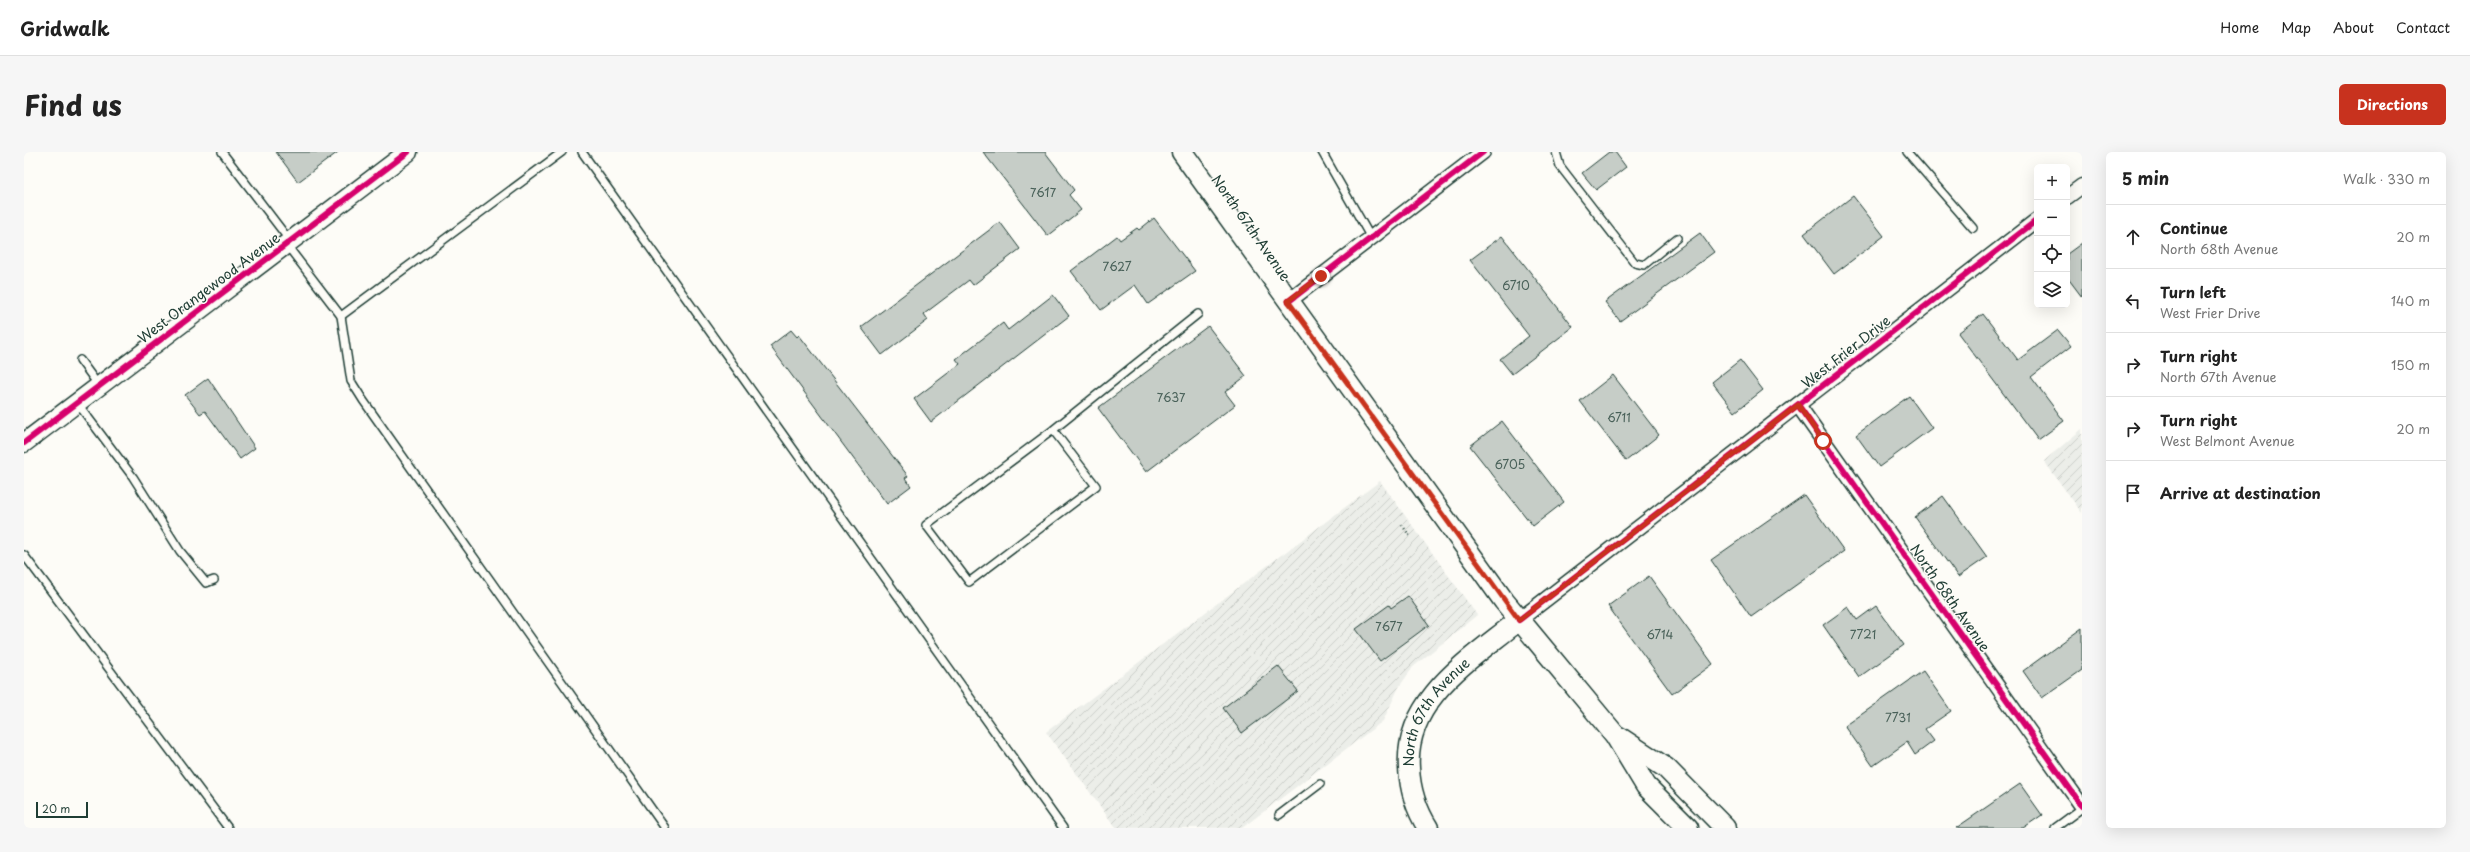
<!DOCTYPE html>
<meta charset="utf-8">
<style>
body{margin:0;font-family:"Playpen Sans",sans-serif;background:#f6f6f6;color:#222}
.controls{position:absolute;right:12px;top:12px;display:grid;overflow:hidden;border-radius:6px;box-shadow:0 4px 16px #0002}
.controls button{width:36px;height:36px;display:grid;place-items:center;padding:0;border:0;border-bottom:1px solid #e0e0e0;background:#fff;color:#222;font:20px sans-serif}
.scale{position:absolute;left:12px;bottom:10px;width:52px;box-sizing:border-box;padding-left:4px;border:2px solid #1f3d34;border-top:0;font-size:11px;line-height:14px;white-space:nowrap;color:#1f3d34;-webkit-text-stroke:3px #fdfcf7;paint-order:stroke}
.stop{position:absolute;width:12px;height:12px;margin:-9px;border:3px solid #c8321e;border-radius:50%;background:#fff}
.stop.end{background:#c8321e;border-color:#fff;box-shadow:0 1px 4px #0008}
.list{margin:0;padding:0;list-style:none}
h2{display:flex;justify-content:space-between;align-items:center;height:52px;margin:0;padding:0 16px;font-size:17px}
h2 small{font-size:13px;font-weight:400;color:#767676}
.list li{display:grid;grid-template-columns:26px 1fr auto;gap:12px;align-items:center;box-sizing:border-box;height:64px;padding:0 16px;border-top:1px solid #e0e0e0}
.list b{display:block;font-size:15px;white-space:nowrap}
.list p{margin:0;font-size:13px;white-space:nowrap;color:#767676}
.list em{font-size:13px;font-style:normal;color:#767676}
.icon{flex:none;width:22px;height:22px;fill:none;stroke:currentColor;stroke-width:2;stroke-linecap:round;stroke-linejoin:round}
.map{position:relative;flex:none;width:2058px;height:676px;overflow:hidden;border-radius:6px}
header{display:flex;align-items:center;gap:24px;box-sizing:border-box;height:56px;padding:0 20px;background:#fff;border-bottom:1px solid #e0e0e0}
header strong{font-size:19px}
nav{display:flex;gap:22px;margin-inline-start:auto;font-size:14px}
.intro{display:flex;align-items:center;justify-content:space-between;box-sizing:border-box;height:96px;padding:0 24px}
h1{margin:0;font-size:28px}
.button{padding:10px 18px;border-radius:6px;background:#c8321e;color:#fff;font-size:14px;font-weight:700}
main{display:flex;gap:24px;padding:0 24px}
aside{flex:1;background:#fff;border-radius:6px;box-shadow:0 4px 16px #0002}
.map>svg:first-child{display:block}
</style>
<header>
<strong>Gridwalk</strong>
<nav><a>Home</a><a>Map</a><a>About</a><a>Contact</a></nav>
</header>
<div class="intro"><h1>Find us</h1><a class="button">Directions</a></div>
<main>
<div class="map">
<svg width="2058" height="676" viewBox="0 0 2058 676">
<defs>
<pattern id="industrial-furrows" width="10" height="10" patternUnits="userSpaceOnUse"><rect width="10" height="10" fill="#eceee9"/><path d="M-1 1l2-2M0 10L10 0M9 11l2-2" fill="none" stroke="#cacdc8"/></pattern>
</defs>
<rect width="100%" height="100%" fill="#fdfcf7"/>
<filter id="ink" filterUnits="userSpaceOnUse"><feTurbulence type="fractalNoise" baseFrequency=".025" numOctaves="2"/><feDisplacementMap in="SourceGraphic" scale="8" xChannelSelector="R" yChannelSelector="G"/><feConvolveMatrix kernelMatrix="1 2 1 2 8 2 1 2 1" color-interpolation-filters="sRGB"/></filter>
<g filter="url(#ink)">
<g fill="url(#industrial-furrows)">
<path d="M2058,277v84l-38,-52z"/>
<path d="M1356,329l97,134 -64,52 -14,20 -16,34 -141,107h-126l-70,-96z"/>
</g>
<g fill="#c6cdc7" stroke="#1f3d34">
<path d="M252,0h62l-40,30z"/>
<path d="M959,0h62l29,38 -5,5 12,15 -33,26z"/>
<path d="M1585,0h6l11,15 -30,23 -14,-17z"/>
<path d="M1829,44l31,40 -50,38 -30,-40z"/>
<path d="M1130,66l41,53 -47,33 -13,-19 -34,25 -30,-39 46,-35 3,4 17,-12 2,2z"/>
<path d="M976,70l20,27 -47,36 -4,-5 -45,34 4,6 -46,35 -21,-28z"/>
<path d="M1676,81l14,19 -94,69 -15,-19z"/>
<path d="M1478,84l71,91 -61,47 -12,-15 29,-23 -59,-76z"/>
<path d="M2058,91v54l-15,-20v-23z"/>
<path d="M1029,143l16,21 -138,106 -17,-23 46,-35 -4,-5 47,-36 5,7z"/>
<path d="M1959,162l35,46 40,-30 13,16 -40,31 33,44 -26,19 -80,-107z"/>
<path d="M1184,174l38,50 -21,16 10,13 -89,67 -48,-64z"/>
<path d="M767,178l6,7 2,-2 109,141 -3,2 6,8 -24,18 -117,-158z"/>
<path d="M1716,208l23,30 -28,22 -23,-30z"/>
<path d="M1589,223l46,60 -33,26 -46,-60z"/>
<path d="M184,226l47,70 -15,11 -35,-48 -5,3 -15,-19z"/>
<path d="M1885,244l23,32 -53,39 -23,-32z"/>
<path d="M1478,269l62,81 -31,24 -63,-80z"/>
<path d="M1780,343l40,56 -93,66 -40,-57z"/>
<path d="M1919,344l44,61 -29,20 -43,-60z"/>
<path d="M1625,424l64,88 -41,30 -64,-88z"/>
<path d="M1384,444l21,29 -49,36 -24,-32 33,-24 2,3z"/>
<path d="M1852,454l28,39 -45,32 -36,-52 25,-18 9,13z"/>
<path d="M2058,476v42l-40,28 -19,-27z"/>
<path d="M1254,514l20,25 -56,42 -19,-25z"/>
<path d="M1899,519l28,40 -26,18 9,12 -19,14 -8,-13 -34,24 -28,-40z"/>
<path d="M1996,632l22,31 -19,13h-67z"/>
</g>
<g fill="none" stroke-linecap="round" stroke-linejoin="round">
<g stroke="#1f3d34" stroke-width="10">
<g id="service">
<path d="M198,0l68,89"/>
<path d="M558,0l481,676"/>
<path d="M1298,0l49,86"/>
<path d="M1532,0l4,14 75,97 9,2 33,-27"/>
<path d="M1883,0l66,76"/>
<path d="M262,92l55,72 221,-164"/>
<path d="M317,164l10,65 12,19 302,428"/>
<path d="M56,208l19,26"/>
<path d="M54,252l55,73 47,74 26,32 8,-3"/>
<path d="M1029,278l43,56 -127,96 -43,-57 127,-95 145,-116"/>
<path d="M0,403l204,273"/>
<path d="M1255,663l41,-31"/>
<path d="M2031,676l27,-20"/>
</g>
</g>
<g stroke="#1f3d34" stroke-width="17">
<g id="minor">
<path d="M2043,45l15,-11"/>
<path d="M1265,149l194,-149"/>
<path d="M1774,253l284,401"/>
<path d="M1495,468l518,-400"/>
</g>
</g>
<g stroke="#1f3d34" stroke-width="21">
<path id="tertiary" d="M0,291l384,-291"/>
</g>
<g stroke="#1f3d34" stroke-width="23">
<g id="secondary">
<path d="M1158,0l322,449 111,134 31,51 42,42"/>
<path d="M1595,585l47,31 59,60"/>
<path id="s1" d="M1404,676c-12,-19 -18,-38 -19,-60 -5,-70 63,-109 110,-148"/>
</g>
</g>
<path stroke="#1f3d34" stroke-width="2.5" stroke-dasharray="1 3" stroke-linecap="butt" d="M1378,373l9,13"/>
<use href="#service" stroke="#fdfcf7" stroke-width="7"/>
<use href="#minor" stroke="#fdfcf7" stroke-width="14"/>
<use href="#tertiary" stroke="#fdfcf7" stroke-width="18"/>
<use href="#secondary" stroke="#fdfcf7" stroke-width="20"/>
<g stroke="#fdfcf7" stroke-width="8">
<g id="cycleway">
<path d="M1265,149l194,-149"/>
<path d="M1774,253l284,401"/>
<path d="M0,291l384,-291"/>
<path d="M1495,468l518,-400"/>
</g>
</g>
<use href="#cycleway" stroke="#d6006c" stroke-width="6"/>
</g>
</g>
<g fill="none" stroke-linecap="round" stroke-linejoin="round" filter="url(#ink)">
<path stroke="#c8321e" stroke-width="5" d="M1297,124l-33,25 231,319 279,-215 25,36"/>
</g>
<g text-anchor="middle" stroke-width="3" stroke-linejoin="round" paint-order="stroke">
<g font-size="12" fill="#496159">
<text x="1019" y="45">7617</text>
<text x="1093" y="119">7627</text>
<text x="1492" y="138">6710</text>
<text x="1147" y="250">7637</text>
<text x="1595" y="270">6711</text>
<text x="1486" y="317">6705</text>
<text x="1365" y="479">7677</text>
<text x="1636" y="487">6714</text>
<text x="1839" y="487">7721</text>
<text x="1874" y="570">7731</text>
</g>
<g font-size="14" fill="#1f3d34" stroke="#fdfcf7">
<text transform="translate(1227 76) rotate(55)" y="5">North 67th Avenue</text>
<text transform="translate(185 136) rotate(-37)" y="5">West Orangewood Avenue</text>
<text transform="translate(1822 200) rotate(-38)" y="5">West Frier Drive</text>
<text transform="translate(1926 446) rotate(55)" y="5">North 68th Avenue</text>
<text dy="5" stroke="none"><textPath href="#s1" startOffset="128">North 67th Avenue</textPath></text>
</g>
</g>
</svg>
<div class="controls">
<button>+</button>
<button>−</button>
<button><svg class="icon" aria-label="locate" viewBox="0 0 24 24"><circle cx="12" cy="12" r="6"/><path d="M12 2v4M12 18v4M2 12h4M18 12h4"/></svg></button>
<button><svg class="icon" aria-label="layers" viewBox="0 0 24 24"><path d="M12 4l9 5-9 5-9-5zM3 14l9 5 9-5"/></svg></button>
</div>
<div class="scale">20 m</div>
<div class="stop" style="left:1799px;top:289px"></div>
<div class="stop end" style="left:1297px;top:124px"></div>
</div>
<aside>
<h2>5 min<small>Walk · 330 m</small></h2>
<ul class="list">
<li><svg class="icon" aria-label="ahead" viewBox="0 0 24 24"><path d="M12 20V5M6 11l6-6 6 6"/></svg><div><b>Continue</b><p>North 68th Avenue</p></div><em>20 m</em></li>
<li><svg class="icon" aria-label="left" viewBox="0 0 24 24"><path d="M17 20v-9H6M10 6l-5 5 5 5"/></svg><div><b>Turn left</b><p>West Frier Drive</p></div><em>140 m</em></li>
<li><svg class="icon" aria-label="right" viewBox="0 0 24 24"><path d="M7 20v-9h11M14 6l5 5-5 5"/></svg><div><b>Turn right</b><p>North 67th Avenue</p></div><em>150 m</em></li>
<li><svg class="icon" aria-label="right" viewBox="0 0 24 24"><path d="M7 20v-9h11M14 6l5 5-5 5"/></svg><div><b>Turn right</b><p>West Belmont Avenue</p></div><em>20 m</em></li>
<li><svg class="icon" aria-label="arrive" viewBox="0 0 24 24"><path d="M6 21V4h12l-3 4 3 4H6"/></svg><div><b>Arrive at destination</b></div></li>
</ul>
</aside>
</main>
